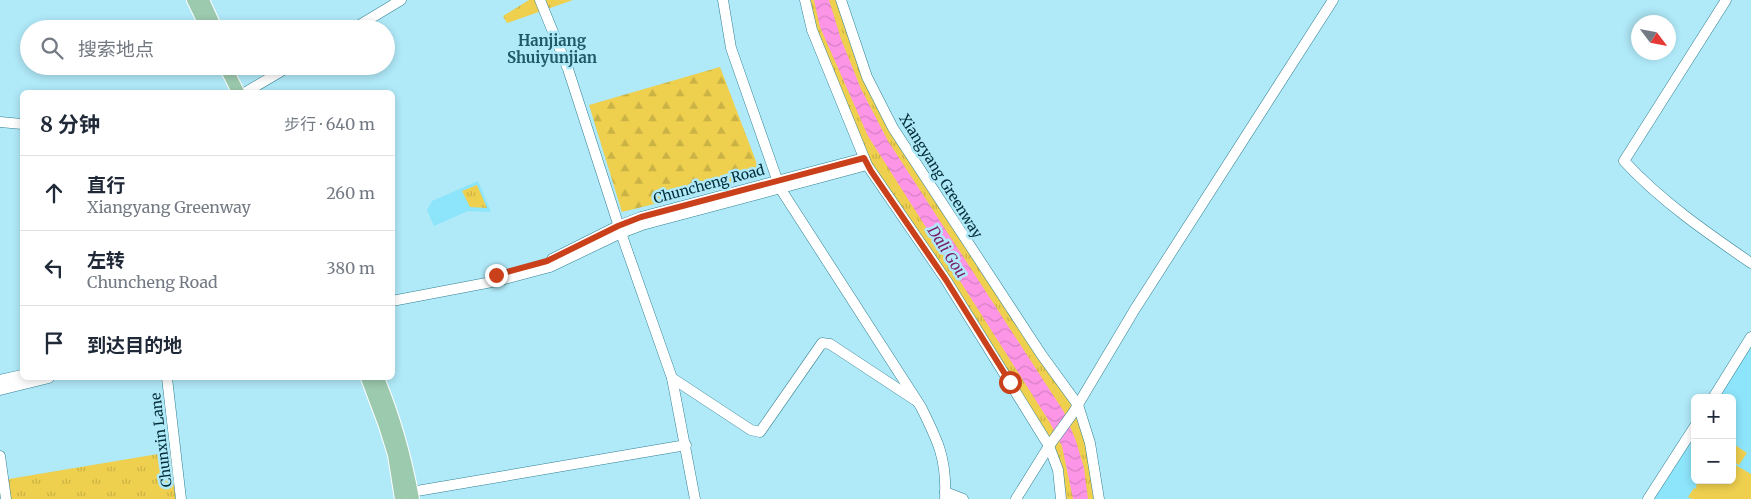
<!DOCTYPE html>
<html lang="zh">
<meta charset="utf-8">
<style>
body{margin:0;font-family:Merriweather,"Noto Sans SC",serif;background:#f2f2f3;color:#1f2937}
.controls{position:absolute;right:15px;bottom:15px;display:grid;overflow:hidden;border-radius:8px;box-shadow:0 2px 8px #0003}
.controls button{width:45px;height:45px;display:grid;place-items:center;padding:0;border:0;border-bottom:1px solid #e0e1e3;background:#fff;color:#1f2937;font:25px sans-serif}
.compass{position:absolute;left:1631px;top:15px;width:45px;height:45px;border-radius:50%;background:#fff;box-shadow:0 2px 8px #0003;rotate:122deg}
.stop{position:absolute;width:15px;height:15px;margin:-11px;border:4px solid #c9401a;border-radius:50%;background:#fff}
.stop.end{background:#c9401a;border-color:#fff;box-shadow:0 1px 5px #0008}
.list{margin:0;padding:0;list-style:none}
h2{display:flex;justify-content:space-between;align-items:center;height:65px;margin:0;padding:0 20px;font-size:21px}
h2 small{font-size:16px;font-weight:400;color:#747a83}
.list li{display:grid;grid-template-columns:32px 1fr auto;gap:15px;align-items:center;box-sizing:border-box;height:75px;padding:0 20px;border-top:1px solid #e0e1e3}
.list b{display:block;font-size:19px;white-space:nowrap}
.list p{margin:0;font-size:16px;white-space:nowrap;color:#747a83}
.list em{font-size:16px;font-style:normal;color:#747a83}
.icon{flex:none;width:28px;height:28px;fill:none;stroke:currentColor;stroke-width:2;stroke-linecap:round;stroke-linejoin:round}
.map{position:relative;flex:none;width:1751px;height:499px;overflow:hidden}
.search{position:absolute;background:#fff;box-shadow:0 2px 8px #0003;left:20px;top:20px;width:375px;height:55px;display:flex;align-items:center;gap:12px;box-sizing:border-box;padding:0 18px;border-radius:28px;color:#747a83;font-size:19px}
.panel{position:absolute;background:#fff;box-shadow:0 2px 8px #0003;left:20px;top:90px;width:375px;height:290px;border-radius:8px}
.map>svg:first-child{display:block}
</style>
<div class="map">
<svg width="1751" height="499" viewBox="0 0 1751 499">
<defs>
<pattern id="forest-firs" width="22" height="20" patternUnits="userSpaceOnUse" patternTransform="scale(1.25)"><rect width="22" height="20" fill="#eecf4e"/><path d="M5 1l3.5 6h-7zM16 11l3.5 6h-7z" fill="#cab245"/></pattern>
<pattern id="park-tufts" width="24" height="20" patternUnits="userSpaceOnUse" patternTransform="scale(1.25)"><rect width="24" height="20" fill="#eecf4e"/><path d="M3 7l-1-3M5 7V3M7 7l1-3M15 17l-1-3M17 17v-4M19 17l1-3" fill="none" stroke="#cab245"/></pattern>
<pattern id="water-waves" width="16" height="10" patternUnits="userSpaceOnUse" patternTransform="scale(1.25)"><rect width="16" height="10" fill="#fd95e6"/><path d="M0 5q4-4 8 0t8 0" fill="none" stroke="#d781c6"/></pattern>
</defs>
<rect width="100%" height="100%" fill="#b0e9f8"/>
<g fill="#8de5fb">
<path d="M478,181l13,31 -23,-1 -34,15 -7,-16 5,-9z"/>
<path d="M1751,343v156h-99l43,-73v54h37v-82h-19z"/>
</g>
<path fill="url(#forest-firs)" d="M720,67l42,110 -140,35 -33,-107z"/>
<g fill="url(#park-tufts)">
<path d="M529,0h44l-66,23 -4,-7z"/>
<path d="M805,0h36l52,128 185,277 21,94h-38l-12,-53 -182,-281z"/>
<path d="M477,185l10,23 -17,-1 -8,-16z"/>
<path d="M176,451l5,48h-175l-3,-19z"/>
</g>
<g fill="#eecf4e">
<path d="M1732,443l15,10 -8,12 -7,-4z"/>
<path d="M1732,463l19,11v25h-59l-4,-2 6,-9 2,1 1,-9h35z"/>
</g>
<path fill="url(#water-waves)" d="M814,0h15l12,39 20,50 27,52 176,271 12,29 8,27 4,31h-15l-11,-53 -13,-25 -181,-285 -48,-109z"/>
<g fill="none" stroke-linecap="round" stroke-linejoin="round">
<g stroke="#308093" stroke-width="11">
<g id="minor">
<path d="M540,0l28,69 53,164 51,145 23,121"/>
<path d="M723,0l8,48 49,140 141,219c17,34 26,52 24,92"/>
<path d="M805,0l7,30 55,135 79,115 103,166 9,24 3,29"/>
<path d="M841,0l26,77 26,51 148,226 37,51 12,38 9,56"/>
<path d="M1726,0l-102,161c37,40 82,71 127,102"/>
<path d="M353,29l48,-29"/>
<path d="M246,92l44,-26"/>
<path d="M0,122l22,2"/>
<path d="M552,259l66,-33 23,-9 223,-59"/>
<path d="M392,301l105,-20 53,-14 71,-34 21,-8 225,-60"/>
<path d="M167,378l14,121"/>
<path d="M672,378l79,52 9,2 62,-89 8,1 85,56"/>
<path d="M0,380l22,-5"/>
<path d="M0,390l49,-12"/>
<path d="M1713,398l38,-61"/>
<path d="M0,456l6,43"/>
<path d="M411,492l275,-47"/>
<path d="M945,492l18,7"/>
<path d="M1016,499l33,-53 24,-33 62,-104 198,-309"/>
<path d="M1648,499l47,-73"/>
</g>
</g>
<g stroke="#fff" stroke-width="14">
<g id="major">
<path d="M193,0l14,29"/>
<path d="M203,0l10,22"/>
<path d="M225,66l13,26"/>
<path d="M367,378l18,48 9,29 7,44"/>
<path d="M378,378c17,41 27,77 35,121"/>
</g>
</g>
<use href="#minor" stroke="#fff" stroke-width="10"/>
<use href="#major" stroke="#9ccaae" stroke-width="12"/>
</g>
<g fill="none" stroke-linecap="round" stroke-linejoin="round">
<path stroke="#c9401a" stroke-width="6" d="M496,275l51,-14 71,-35 23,-9 223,-59 7,13 75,109 64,102"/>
</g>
<g text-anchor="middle" stroke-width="5" stroke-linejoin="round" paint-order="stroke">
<g font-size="14" fill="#002d37" stroke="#b0e9f8">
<text transform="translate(941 176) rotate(58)" y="5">Xiangyang Greenway</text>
<text transform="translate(709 184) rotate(-15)" y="5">Chuncheng Road</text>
<text transform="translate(161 440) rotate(-97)" y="5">Chunxin Lane</text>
</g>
<g font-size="15" font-weight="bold" fill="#215966" stroke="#b0e9f8">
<text x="552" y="46">Hanjiang<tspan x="552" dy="17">Shuiyunjian</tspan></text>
</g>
<g font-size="15" font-style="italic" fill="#7a206b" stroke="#b0e9f8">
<text transform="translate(947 252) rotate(57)" y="5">Dali Gou</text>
</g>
</g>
</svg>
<div class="controls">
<button>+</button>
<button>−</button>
</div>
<svg class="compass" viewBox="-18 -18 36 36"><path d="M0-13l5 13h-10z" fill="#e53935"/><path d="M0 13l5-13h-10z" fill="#747a83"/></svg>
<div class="stop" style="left:1010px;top:382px"></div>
<div class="stop end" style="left:496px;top:275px"></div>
<div class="search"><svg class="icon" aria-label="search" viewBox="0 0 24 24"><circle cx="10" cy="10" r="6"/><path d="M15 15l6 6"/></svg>搜索地点</div>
<section class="panel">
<h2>8 分钟<small>步行 · 640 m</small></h2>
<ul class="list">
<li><svg class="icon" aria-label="ahead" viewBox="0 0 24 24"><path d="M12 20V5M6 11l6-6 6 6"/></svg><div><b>直行</b><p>Xiangyang Greenway</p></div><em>260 m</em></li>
<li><svg class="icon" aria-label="left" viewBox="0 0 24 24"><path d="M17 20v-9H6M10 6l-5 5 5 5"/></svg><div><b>左转</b><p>Chuncheng Road</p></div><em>380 m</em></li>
<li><svg class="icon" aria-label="arrive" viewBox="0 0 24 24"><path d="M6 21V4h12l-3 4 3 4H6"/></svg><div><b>到达目的地</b></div></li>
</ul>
</section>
</div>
